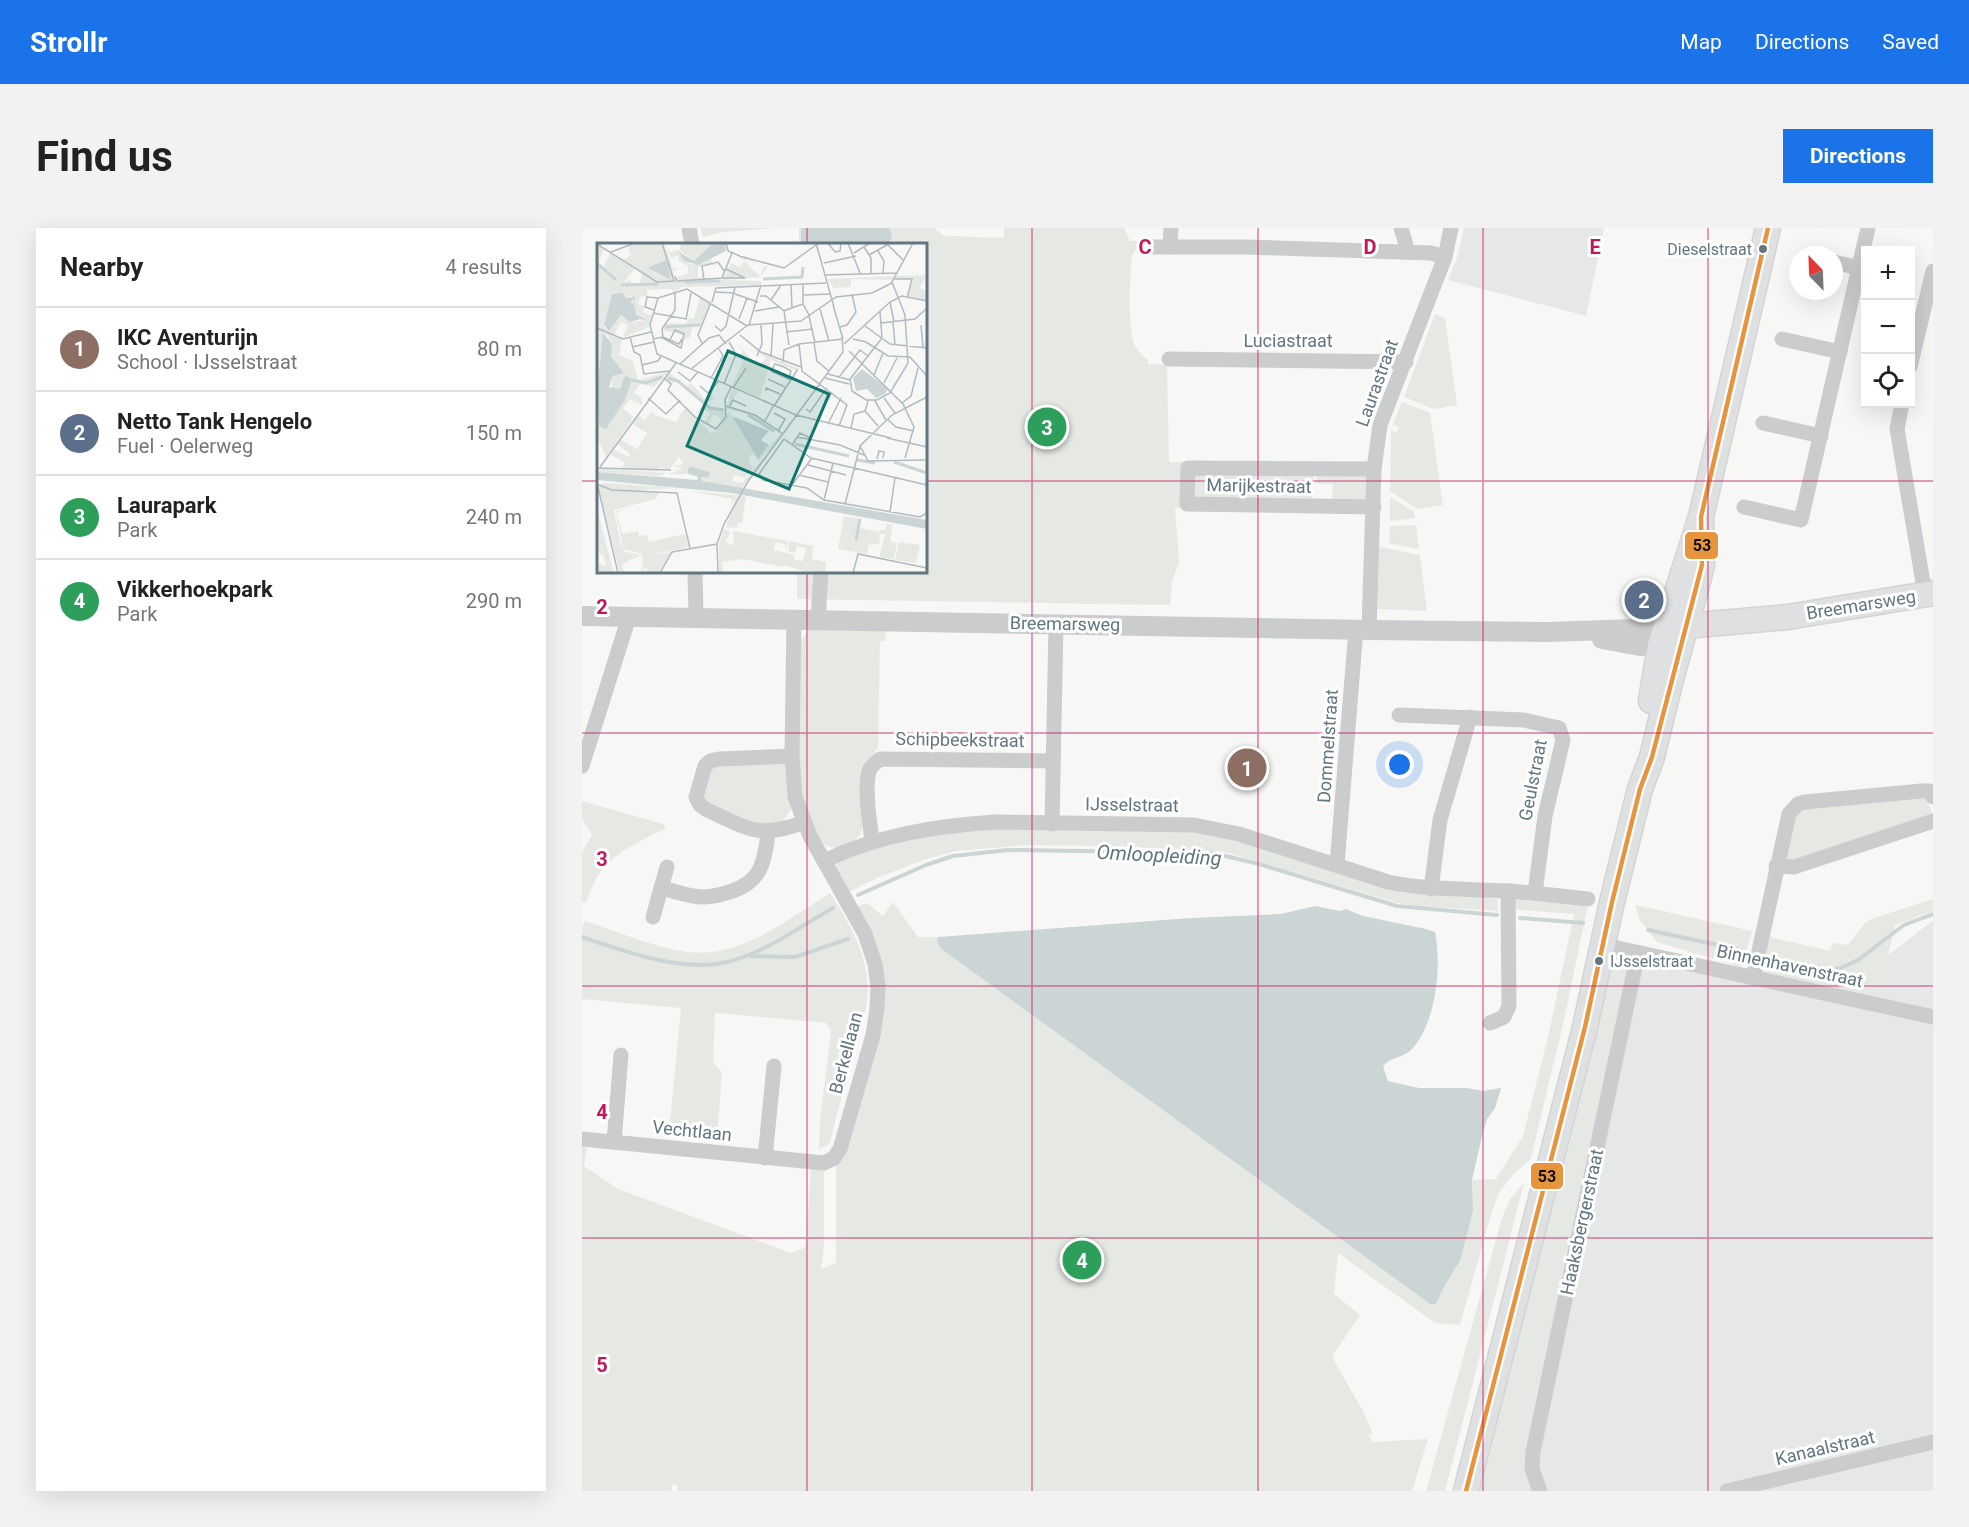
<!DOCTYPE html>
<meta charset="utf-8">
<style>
body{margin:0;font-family:Roboto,sans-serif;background:#f2f2f2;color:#222}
.controls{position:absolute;right:18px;top:18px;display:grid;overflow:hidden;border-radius:0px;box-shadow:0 6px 24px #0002}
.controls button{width:54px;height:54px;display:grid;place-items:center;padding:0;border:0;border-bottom:2px solid #e0e0e0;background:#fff;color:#222;font:30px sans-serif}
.compass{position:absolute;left:1207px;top:18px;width:54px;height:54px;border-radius:50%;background:#fff;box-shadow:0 6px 24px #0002;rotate:337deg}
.you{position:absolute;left:818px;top:537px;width:21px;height:21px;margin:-15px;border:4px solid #fff;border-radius:50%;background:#1a73e8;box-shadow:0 0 0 9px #1a73e833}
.badge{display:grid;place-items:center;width:39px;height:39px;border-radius:50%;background:#1a73e8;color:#fff;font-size:20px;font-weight:700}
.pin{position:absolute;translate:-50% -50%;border:3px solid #fff;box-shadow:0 2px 6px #0006}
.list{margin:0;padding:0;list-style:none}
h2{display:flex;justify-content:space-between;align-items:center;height:78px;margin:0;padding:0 24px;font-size:26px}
h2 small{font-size:20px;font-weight:400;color:#767676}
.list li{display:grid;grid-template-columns:39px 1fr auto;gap:18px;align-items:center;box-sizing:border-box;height:84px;padding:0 24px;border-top:2px solid #e0e0e0}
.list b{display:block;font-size:22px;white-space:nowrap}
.list p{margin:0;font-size:20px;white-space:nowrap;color:#767676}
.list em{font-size:20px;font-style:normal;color:#767676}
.icon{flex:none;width:33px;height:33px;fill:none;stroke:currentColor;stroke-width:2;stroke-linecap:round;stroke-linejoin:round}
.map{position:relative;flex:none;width:1351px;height:1263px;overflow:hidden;border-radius:0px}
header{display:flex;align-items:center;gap:36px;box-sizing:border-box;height:84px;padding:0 30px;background:#1a73e8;color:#fff}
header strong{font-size:28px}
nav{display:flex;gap:33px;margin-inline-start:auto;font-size:21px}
.intro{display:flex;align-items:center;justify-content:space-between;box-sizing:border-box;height:144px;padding:0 36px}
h1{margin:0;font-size:42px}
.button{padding:15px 27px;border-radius:0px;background:#1a73e8;color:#fff;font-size:21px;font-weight:700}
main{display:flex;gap:36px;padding:0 36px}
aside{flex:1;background:#fff;border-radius:0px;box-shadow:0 6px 24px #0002}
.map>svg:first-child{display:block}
</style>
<header>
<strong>Strollr</strong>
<nav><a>Map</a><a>Directions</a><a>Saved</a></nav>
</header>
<div class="intro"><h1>Find us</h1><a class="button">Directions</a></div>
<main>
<aside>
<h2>Nearby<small>4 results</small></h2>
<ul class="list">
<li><span class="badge" style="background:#8d6e63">1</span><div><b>IKC Aventurijn</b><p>School · IJsselstraat</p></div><em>80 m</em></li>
<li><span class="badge" style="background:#5c6f8a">2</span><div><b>Netto Tank Hengelo</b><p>Fuel · Oelerweg</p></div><em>150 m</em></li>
<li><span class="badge" style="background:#2e9e5b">3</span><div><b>Laurapark</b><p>Park</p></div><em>240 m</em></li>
<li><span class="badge" style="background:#2e9e5b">4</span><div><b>Vikkerhoekpark</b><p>Park</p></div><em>290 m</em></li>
</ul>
</aside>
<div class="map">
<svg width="1351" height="1263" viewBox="0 0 1351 1263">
<rect width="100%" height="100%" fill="#f7f7f6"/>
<g fill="#e6e8e7">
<path d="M882,0h140l-18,88 -138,-36 10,-25z"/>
<path d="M1349,694h2v569h-480l148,-529 260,14z"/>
</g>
<g fill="#e6e9e3">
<path d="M119,0h76l-53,4 -21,5z"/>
<path d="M217,0h135l10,8 60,2v-10h120l6,13h17l-12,9 -3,6c-2,19 -5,74 3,90 3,5 8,10 13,14v4l19,1 2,97h15l-1,46h-8l4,53 -7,21 -2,23 -373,-6v-27h129v-328h-127z"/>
<path d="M853,86l10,4 12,87 -23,4 -30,-12z"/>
<path d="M820,174l28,11 13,92 -26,4 -27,-18 1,-61 5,3 3,-6 -6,-2z"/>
<path d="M731,245l-1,28 -2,-3 -104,-1 -4,4 -7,-3 -3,-4 3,-20z"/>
<path d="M735,245l49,3 2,4 -2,21 -34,2 1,-19h-16z"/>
<path d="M808,269l24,15 1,6 -25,3z"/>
<path d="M834,297l3,24 -30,-6 1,-17z"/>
<path d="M798,319l40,8 7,56 -50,-2 1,-60z"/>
<path d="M229,398l75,3 -1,12h-5l-2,109h-3l-14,83 -6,7 -18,8 -11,-2 -7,-6 -19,-46 -2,-18 3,-135z"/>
<path d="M203,535l2,31 4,15 -8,12c-25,9 -55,-8 -78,-17l-3,-4 9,-35z"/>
<path d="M1341,568l4,4 6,15 -133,46 -16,-1 8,-43 14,-9z"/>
<path d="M0,573l81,23 3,4c-25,13 -54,24 -69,49 -5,8 -8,18 -11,26l-4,-1v-50l10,-17 -10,-16z"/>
<path d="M380,600l226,2 30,4 184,55 96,10v12l-82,-5 -18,-3 -169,-50 -26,-3 -108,-4 -66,-1 -73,6 -33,9 -46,18 -30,15 -14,-24 8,-12z"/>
<path d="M248,665c24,38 43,69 36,116l-37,135 -10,5 1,-29 11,-89 -5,-8 -108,-10h-3l-2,49 9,11 -5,66 -48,-5 12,-126 -99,-9v-72l3,-6c31,10 71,27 102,31 53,7 101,-33 143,-59z"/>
<path d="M927,665l80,6 -25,121 -33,138 -19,18 -13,17 -8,21 -31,111 -25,-2 -97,-70 -4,41 26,21 -27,40v4l30,52 10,23h-5l5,8 55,-3 -16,52h-735l1,-5 -5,-2 -2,7h-89v-348h6l-4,23 34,23 173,64 13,-5 2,-5 5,-77 13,2v78l-3,23 15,-6v-103l49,-170c-2,-34 -15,-53 -30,-83l12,-4 16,13 10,-14 25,35h21l-2,3 3,8 490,356h6l8,-17 13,-20 16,-75 -1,-12 24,-1 27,-43 26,-103 25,-119 -65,-5z"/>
<path d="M1351,671v12l-38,14 -16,72 -103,-23c-13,-12 -10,-21 -7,-37l61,14 3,-8 15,2 16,-21 7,-5z"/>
<path d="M1053,677l117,26 -10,36 -85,-25 -17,-22z"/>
<path d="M1032,727l10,2 4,7 -1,13 -121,514h-24l118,-456 -12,-5 19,-73z"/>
<path d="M942,955l-79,308h-19l76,-273 8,-19z"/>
</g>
<g fill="#cbd5d6">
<path d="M219,0h88l3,7 -3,9h-88z"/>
<path d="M733,678l25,5 6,-2 17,7 63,13 9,3c7,35 1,92 -24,118 -8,8 -21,7 -28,16l5,15 31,7h48l16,3 18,-3 -6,20 -8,11 -5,17 -10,44 1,31 -13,50 -16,26 -8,17h-6l-490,-356 -3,-8 2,-3 252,-19 90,-4z"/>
</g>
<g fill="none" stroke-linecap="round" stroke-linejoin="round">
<g stroke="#cbd5d6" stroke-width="4">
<path d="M276,667l68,-30 27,-9 55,-6 205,3 46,11 138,42 100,9"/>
<path d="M938,690l63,5"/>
<path d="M1066,702l93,20"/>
<path d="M0,709c42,14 100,36 145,25 38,-9 72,-35 106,-54"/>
<path d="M168,728l45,1 53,-18"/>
<path d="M1205,733l42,9 12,-2 17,-8 46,-35 29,-11"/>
</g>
<g stroke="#d3d4d4" stroke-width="27">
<g id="primary">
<path d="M1092,399l114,-10 145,-24"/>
<path d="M1069,473l9,-56 41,-128 67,-289"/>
<path d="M884,1263l119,-464 27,-125 28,-113 12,-32 18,-74 27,-98 5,-20 -1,-48"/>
</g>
</g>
<g stroke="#cbcccd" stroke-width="15">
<path d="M107,0l3,16"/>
<path d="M819,0l7,24"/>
<path d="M571,19h93l185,6 14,4"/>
<path d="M588,19l1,-19"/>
<path d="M1252,34l25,6"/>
<path d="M1200,111l58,13"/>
<path d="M587,131l237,3"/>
<path d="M1328,139l23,-96"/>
<path d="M1320,176l-5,25 28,165"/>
<path d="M1181,195l58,13"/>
<path d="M792,279l-187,-3 1,-36 186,1"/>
<path d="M1162,279l57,13 67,-292"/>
<path d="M113,344l1,46"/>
<path d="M236,392l3,-48"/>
<path d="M787,402l5,-161 6,-44 65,-168 6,-29"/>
<path d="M817,487l125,5 35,8 4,12 -18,76 -10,77"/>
<path d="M210,528l-73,3 -9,2 -5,5 -9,31 4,8 7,5c40,18 52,30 97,12"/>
<path d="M0,538l47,-149"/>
<path d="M470,596l4,-200"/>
<path d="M290,613c-2,-17 -9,-57 -2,-72 2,-4 7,-7 10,-10l173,2"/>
<path d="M242,633c54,-26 112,-35 171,-39l199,3 45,9 149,48c40,8 80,7 121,9 26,2 52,5 79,8"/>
<path d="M755,637l19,-236"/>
<path d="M1194,638l18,1 139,-46"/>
<path d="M79,660c14,3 29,9 42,9 8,0 16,-2 23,-4 34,-9 39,-29 42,-61"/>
<path d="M849,661l9,-69 30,-103"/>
<path d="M71,689l14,-50"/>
<path d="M1022,717l329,72"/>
<path d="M1171,750l36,-164 9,-10 7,-2 116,-11h8l4,6"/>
<path d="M908,795l14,-6 5,-11 -1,-115"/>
<path d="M0,911l242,24 10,-5 6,-9 33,-114 4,-26 1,-22 -3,-23 -10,-30 -55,-98 -15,-39 -3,-41 2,-137"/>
<path d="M32,914l7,-87"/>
<path d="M183,930l9,-92"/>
<path d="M958,1263l-8,-22 1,-17 105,-499"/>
<path d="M1145,1263l206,-49"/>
</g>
<g stroke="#cbcccd" stroke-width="20">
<path d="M0,388l787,14 179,2 118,-4"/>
<path d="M1020,411l38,7 20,-1"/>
</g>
<use href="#primary" stroke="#dfe0e1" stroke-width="24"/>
<g stroke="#fff" stroke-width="9">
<path id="bus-1" d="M884,1263l119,-464 27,-125 28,-113 12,-32 50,-192 -1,-48 67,-289"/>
</g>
<use href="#bus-1" stroke="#e7943f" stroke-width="4.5"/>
</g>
<path fill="none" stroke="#c2185b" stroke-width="1.5" stroke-opacity="0.55" d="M225,0v16M450,0v1263M676,0v1263M901,0v1263M1126,0v1263M0,253h16M344,253h1007M225,344v919M0,505h1351M0,758h1351M0,1010h1351"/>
<g fill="#627681" stroke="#fff" stroke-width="2">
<circle cx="1181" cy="21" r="5"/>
<circle cx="1017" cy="733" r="5"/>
</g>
<g text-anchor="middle" stroke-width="6" stroke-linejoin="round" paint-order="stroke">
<g font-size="16" fill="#627681" stroke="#fff" text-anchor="end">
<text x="1170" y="27">Dieselstraat</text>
<text x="1028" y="739" text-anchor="start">IJsselstraat</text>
</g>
<g font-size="18" fill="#627681" stroke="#fff">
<text x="706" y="119">Luciastraat</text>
<text transform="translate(795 155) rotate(-70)" y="6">Laurastraat</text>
<text transform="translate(677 258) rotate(1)" y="6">Marijkestraat</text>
<text transform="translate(1279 377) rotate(-9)" y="6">Breemarsweg</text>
<text transform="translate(483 396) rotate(1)" y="6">Breemarsweg</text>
<text transform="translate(378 512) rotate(1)" y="6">Schipbeekstraat</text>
<text transform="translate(746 518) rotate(-86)" y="6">Dommelstraat</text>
<text transform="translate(951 552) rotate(-79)" y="6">Geulstraat</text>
<text transform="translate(550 577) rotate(1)" y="6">IJsselstraat</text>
<text transform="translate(1208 738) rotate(12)" y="6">Binnenhavenstraat</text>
<text transform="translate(264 825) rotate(-75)" y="6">Berkellaan</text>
<text transform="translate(110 903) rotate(6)" y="6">Vechtlaan</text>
<text transform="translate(1000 994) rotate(-78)" y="6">Haaksbergerstraat</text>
<text transform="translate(1243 1220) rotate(-13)" y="6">Kanaalstraat</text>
</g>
<g font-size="20" font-style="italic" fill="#5d767c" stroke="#fff">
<text transform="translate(577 627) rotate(3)" y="7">Omloopleiding</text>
</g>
</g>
<g transform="translate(15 15)">
<rect width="330" height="330" fill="#f7f7f6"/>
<path d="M39,0h28l9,25h6l-6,3 2,8 13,-6v-7l-9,-5 -1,-6 -7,3 -4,-9 4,3 9,-2v-7h41l-10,2 -17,16 -14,-10 3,9 9,5 19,-6 1,5h6l-20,3v11l25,2 8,-17 9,4 2,-4 1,5v-6l4,1 -8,-6 7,-1 10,7 -11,-4 3,6 12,11 4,-10 4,1 -8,10 -36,3 37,1v4l-79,2 -9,6 -1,-4 -25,1v8l-6,-2 -3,8 6,2 -1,7 9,2 -3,12 -27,11 6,-13 -7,-3 -7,13 -17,-8v-82l7,4 -6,14 6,4 6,-14 25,15 -13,17 8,-6 3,6h5l5,-12 -20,-13 8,-5 -3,-9zM68,17l6,20 -22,-11zM25,49l4,6 5,-2 5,4 -1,4 -3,-5 -2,4 5,3 1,9 13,5 -18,2 -10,-7 -12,16 -5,-4 8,-34zM330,32l-8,13 8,3v10l-19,-5 5,-16 -18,-1 1,-3zM297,33l-2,4 -41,-1v8l-17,1 -7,-9zM103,54l10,5 -9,24 -8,-1 -3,12 -6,3v-5l-22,-5 7,-7 16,1 3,-5 6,-1zM1,85l24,11 -3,16 14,6 5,19 30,-8 -14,15 -14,-3 -6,9 8,5v7l-12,-6 -7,10 11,8 -28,40 -9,-20zM6,90l5,3 4,8 -1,12 13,17 -11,3 -2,13h10l4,-14 7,4 -24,48 -9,-1 -1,-15zM139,99l19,21 4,2 7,-7 -14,-9 45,19 -1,3 -25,-11 -11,38 -28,-12 12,-28 -8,-3 7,-3zM72,129l17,14 5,-3 14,16 4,-6 6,5 -9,5 5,4 14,2v8l-9,11 5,-10 -8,-4 -4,10 -4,-2 5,-9 -7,-4 -9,6 10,-11 -16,-13 -13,-10 -7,9 3,-7 -6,-6zM135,145l6,3 -9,15 25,9 28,18 -13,18 -3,2 -7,8 -7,-8 -4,7 5,9 -8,9 -12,-3v6h-4l13,2 26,-30 -26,36 -40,-8 -1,-4 8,1 1,-6 -21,-6 -3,8h-17l14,-6 -10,-2 10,-2 -4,-7 -10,13 -9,-3 -3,4 -36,-2 4,-6 -15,-9 3,-5 16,8 1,-3 -13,-10 3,-5 17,10 10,-16 -16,-10 6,-8 7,5 8,-8 -3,-5 6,8 21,7 10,-16 25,28 5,-5 -3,8 16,-26 29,48 22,-25 -33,-20 -21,-5zM0,225l69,5 -6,3 -63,-4zM8,240l73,5 -56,3 38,1 -5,7 -41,11 7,36 4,6 16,3 -19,9 2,9h-4l-23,-88zM92,248l57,5 -4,27h-4l-1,5 -11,-1 9,-28 -4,6 1,-6zM0,264l8,33 9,33h-17v-10l9,3 -2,-10 -7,-4zM33,264l-13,5 5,22 16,-3 1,5 8,-1 2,7 36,-8 4,13 -45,9 27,-4 -12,21h-9l-5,-6 -2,6 -1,-19 -19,-5 -7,-38zM247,273l16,3 -2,9 19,3 3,12 -11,2 -2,9 -29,-5zM290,281l6,1 -3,16 7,2 -3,16 -15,-2 6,-23h-4l-2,6 -1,-9 8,-2zM127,286l7,3 -5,9 5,5 3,-5 -1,-10 55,10 -2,10 -1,-7 -10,-2 -1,8 20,5v5l9,1 3,-13 -9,-2 -2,7 -7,-2 1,-10 24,5 -1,13 14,3 -1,11 -25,-3 -16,-5 1,-5 -2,7 -40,-8 -21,3 1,11h-4v-28zM302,299l21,3 -4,18 6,1 -27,-4z" fill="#e6e9e3" fill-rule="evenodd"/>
<path d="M128,0l1,8 -28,14 -14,-4 -5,-9 15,9 17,-16zM70,18l4,19 -23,-12 17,-8zM25,49l4,6 9,-1v8l-2,-6 -3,3 5,4 1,9 14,6 -10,-2 -10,3 -9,-7 -12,16 -5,-6 8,-31zM6,90l9,11 -1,12 13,17 -11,3 -4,11 11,2 5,-14 7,4 -7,21 -19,29 -7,-3 -2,-34zM265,126l26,20 -3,5 -9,4 -9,-9 -11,2 -3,-13zM135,173l37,15 -8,9 8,5 -11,14zM92,223l21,6 -1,6 -8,-1 1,4 225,39v9l-195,-36 -135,-13v-8l100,8 1,-3 -11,-4z" fill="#cbd5d6"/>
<path fill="none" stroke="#cbd5d6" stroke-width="3" d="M0,20l19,17M166,36l39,-2 1,-10M88,39l35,-1M24,42l37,-1M68,84l35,-2M71,135l10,3 32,27 14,2M35,137l14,3 16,-6M151,172l26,16M198,201l54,12M260,217l18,3M297,219l33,11M259,297l4,-21"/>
<path fill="none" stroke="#b2bbc0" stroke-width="1.5" d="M129,0l2,8 12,5M219,0l18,64M231,0l7,9 5,-1 1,-8M251,0l12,30M289,0l18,18M0,1l60,38 17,-1 -12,-38M267,4l7,11v15M281,8l6,10 -1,12M14,9l24,-9M257,10l16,-10M272,12l18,-10M142,13l45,12 32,-23M227,20l32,-7M229,32l71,-2M78,33l2,5 45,-3 10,-25M125,35h23l-19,-9M296,36h19l-5,19M107,37l-2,-14 16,-4 7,10M194,41l1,24M206,41v20l6,11M119,49l19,1M138,51l23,8M206,52l27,-1M163,53h6l18,15 5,34M61,55l-8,27 7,29 139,61M61,55l29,-9 60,37M174,57l10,-15M115,59l4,-14 110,-5M293,59l4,20M236,62l10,34M223,66l9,32M57,67l-9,-3 2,-10 11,1M158,68l24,-4M186,68l20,-7M283,69l2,25M56,70l33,6 5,-26M212,73l6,27M142,76l8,-21M296,79l2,23M284,80l34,-4 12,-11M152,82l12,-40M324,82l2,22M118,83l6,5 5,-5 9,-39M268,83l25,18 37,4M243,84l7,-2 9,-13 -4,-18M0,85l26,11 28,-7M189,89l27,-3M143,92l21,17 40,15M33,94l4,15 6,3M64,94l20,11 3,-14 -9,-4 -5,10M66,94l-1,-8 13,-19v-18M285,95l-32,41 2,12 14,9h11l13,-7 18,-30 -3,-48 -13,-33 21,-39M56,96l10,-2 16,7 3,-5M256,96l13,3 22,14 22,1M105,100l-4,-8 13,-33M217,100l3,18 12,10M202,101l44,-5M247,101l46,-42 12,-6 25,5M35,104l22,-5M252,108l54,53 11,23 -9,31M43,112l4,19 25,-3M160,113l5,-12 -1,-19M174,114l2,-33M313,114l17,19M186,119l1,-12 15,-6 3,27 45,34 -8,21M83,121l29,-26 10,-3 7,9M45,122l16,-4 3,-5M94,126l57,-44 53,-4 35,-24 36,-4 20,-10M174,128l4,-7 9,3 7,4 -2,8M174,128l20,9M81,129l12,9 8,-9M231,131l22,6M277,132l9,-22M242,134l21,-27 8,6M67,135l7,6 -3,6 27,27 21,12 10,-12 -1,-17 6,-13M114,135l12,-22 -4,-7M228,135l24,6M171,136l17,8M287,140l13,-25M127,141l12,-30 -7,-12M103,143l8,7 10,-11M136,145l13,-20M169,148v-3l14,6M51,155l18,16 14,-14M287,155l11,15M271,158l-3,10 13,15M278,158l11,19M305,160l9,-7 7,-28M129,163l29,9 27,18M133,163l3,-6 13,6M177,163l24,-37M209,166l4,3 17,-24M177,170l11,6 -7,12M199,172l95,23M290,176l9,8 18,4M220,177l15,-28M167,180l9,-17M231,181l13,-26M254,185l3,-14 11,-3M200,194l43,8 24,10M290,195l40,9M187,196l-25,35 4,6 44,8 17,12 96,17 7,-4M187,196l27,19 116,27M195,202l8,-12 11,5M263,203l8,15 57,-1M330,204v24M280,216l2,-8 5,1 -1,6M211,222l38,10M3,224l76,-104M0,225l74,2M202,232l29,7M0,240l21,90M2,242l13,5 65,3 13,55M195,242l20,-27M227,257l9,-37M248,261l15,-58 32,-31 35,-18M293,269l5,-34M63,330l12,-21 45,-8M121,330l-1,-29 7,-20 25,-44 94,-128 -1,-15M256,330l5,-19 69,14"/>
<path fill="#0f766e" fill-opacity="0.15" stroke="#0f766e" stroke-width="3" d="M131,108l101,43 -40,95 -102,-43z"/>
<rect width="330" height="330" fill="none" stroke="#627681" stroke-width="3"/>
</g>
<g font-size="20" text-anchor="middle" font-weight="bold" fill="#c2185b" stroke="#fff" stroke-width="6" stroke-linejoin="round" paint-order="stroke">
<text x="563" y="26">C</text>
<text x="788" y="26">D</text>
<text x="1013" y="26">E</text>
<text x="20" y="386">2</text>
<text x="20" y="638">3</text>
<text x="20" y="891">4</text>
<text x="20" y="1144">5</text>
</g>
<g stroke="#fff" stroke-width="2">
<rect x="1102" y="303" width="35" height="29" rx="6" fill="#e7943f"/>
<rect x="948" y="934" width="34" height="28" rx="6" fill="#e7943f"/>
</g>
<g font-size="16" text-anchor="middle" font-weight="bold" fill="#111">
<text x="1120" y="323">53</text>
<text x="965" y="954">53</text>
</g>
</svg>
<div class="controls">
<button>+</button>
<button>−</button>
<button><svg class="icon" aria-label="locate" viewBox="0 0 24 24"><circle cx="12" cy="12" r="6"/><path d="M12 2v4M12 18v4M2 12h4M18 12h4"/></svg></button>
</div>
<svg class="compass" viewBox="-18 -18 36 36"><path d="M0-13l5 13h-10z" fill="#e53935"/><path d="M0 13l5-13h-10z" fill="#767676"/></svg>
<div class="you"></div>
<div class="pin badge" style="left:665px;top:540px;background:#8d6e63">1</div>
<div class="pin badge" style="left:1062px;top:372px;background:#5c6f8a">2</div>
<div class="pin badge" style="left:465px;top:199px;background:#2e9e5b">3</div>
<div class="pin badge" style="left:500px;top:1032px;background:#2e9e5b">4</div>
</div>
</main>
